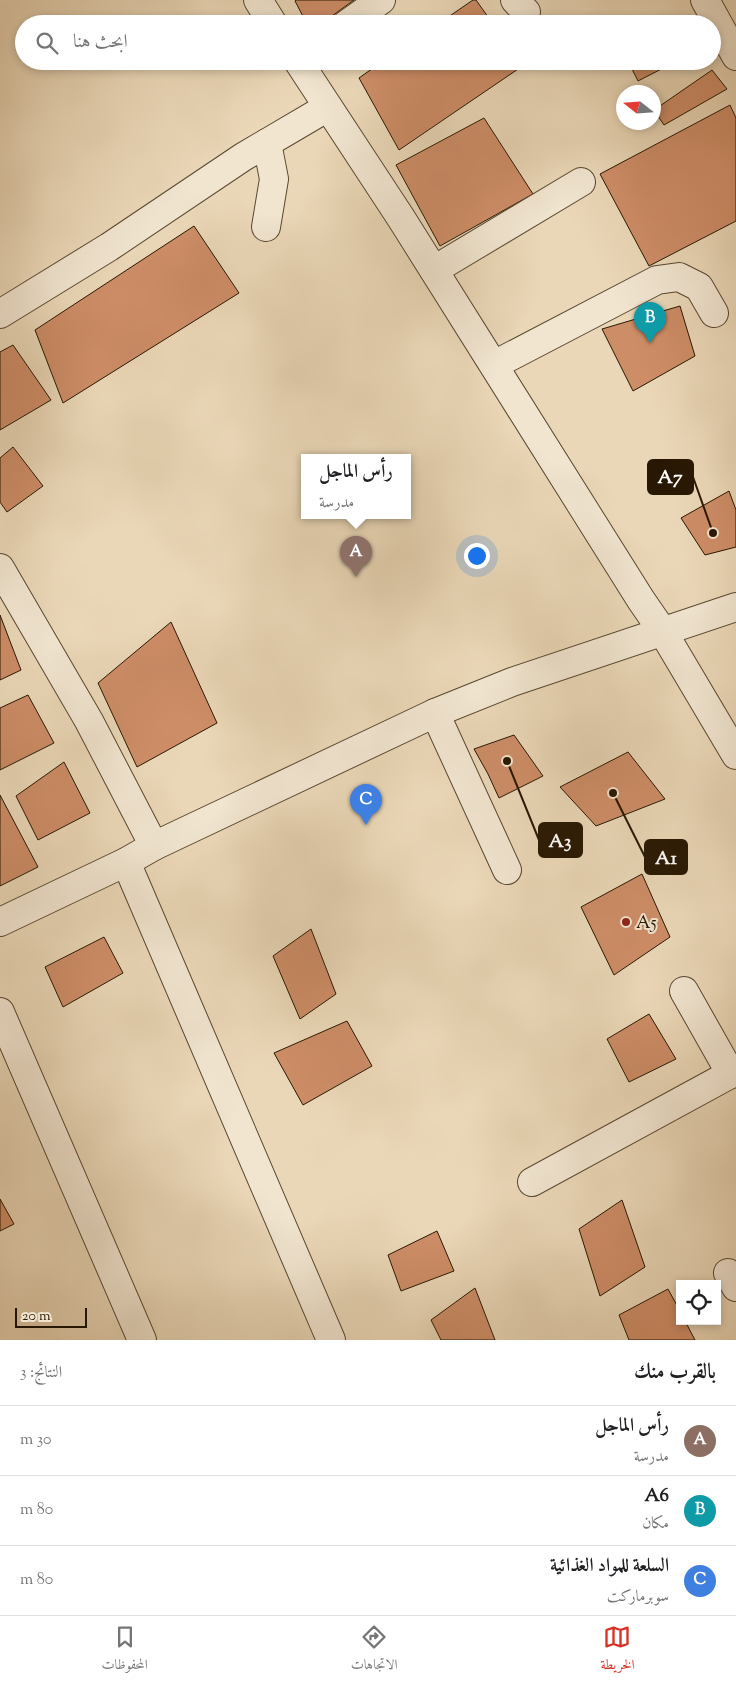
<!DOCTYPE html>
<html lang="ar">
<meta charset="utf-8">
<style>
body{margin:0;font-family:"Sorts Mill Goudy",Amiri,serif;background:#f6f6f6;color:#202124;direction:rtl}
.controls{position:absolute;right:15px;bottom:15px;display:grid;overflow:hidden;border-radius:0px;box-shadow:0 2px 8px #0003}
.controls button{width:45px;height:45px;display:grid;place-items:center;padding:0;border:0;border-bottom:1px solid #e0e0e0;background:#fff;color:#202124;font:25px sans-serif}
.compass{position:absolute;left:616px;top:85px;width:45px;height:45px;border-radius:50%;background:#fff;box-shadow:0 2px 8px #0003;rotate:287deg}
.scale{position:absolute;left:15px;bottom:12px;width:72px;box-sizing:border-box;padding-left:5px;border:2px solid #281803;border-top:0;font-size:14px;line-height:18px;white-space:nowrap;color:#281803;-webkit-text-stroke:4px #f1e5d0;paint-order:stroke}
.you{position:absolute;left:476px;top:555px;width:18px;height:18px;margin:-12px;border:4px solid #fff;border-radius:50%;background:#1a73e8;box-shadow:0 0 0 8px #1a73e833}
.badge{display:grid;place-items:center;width:32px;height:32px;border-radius:50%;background:#d93025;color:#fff;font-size:16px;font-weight:700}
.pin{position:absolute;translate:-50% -41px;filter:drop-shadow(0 1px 2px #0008)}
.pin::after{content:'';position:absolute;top:26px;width:18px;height:15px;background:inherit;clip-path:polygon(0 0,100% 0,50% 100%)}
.popup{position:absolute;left:301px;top:454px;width:110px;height:65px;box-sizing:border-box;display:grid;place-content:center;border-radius:0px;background:#fff;filter:drop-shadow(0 1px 4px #0005);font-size:16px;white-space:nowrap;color:#757577}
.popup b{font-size:19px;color:#202124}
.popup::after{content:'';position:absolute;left:50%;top:100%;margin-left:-10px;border:10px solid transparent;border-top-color:#fff}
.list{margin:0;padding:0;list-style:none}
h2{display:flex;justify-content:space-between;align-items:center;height:65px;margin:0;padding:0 20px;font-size:21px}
h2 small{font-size:16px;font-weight:400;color:#757577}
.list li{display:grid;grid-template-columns:32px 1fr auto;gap:15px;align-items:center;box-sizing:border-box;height:70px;padding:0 20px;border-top:1px solid #e0e0e0}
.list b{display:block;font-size:19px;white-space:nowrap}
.list p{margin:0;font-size:16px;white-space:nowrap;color:#757577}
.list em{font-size:16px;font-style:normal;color:#757577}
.icon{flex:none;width:28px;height:28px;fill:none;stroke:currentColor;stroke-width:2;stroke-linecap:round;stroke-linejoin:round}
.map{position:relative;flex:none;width:736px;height:1340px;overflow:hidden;direction:ltr}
.search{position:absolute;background:#fff;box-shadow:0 2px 8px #0003;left:15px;right:15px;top:15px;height:55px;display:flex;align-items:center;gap:12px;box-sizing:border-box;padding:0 18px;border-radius:28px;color:#757577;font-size:19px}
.sheet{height:275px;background:#fff}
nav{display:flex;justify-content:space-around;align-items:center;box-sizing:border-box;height:70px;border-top:1px solid #e0e0e0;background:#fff;font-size:14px;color:#757577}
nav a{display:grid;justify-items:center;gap:2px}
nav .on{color:#d93025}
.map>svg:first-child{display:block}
</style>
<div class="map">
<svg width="736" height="1340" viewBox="0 0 736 1340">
<rect width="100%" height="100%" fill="#ead7b7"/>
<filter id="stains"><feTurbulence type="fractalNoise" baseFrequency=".004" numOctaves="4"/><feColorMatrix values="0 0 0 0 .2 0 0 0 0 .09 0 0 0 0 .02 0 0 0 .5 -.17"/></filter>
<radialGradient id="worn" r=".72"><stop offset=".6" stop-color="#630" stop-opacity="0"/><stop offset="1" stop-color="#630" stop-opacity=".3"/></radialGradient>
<g fill="#cd8d67" stroke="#281803">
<path d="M296,0h58l-33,24h-14l-12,-23z"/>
<path d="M473,0h3l17,24h-55z"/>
<path d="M383,61h138l3,4 -125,85 -40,-72z"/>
<path d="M628,61h49l-39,20z"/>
<path d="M712,70l15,19 -63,36 -10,-15z"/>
<path d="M730,105l6,13v103l-87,45 -49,-92z"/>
<path d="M484,118l49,76 -93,52 -44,-81z"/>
<path d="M194,226l45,67 -176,110 -28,-73z"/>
<path d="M680,306l15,50 -62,35 -31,-62z"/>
<path d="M13,345l38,55 -51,30v-78z"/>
<path d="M13,447l30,39 -36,26 -7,-10v-44z"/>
<path d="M729,491l7,19v37l-31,8 -24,-37z"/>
<path d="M0,615l21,55 -21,10z"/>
<path d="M171,622l46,101 -80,44 -39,-84z"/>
<path d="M28,695l26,48 -54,27v-62z"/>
<path d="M514,735l29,41 -44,22 -11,-24 -14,-25z"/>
<path d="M628,752l37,47 -69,27 -36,-39z"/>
<path d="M64,762l26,51 -52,27 -22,-44z"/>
<path d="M0,795l38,72 -38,19z"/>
<path d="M642,874l28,63 -56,38 -33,-68z"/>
<path d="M311,929l25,65 -36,25 -27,-63z"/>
<path d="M104,937l19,36 -60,34 -18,-40z"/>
<path d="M649,1014l27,45 -47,23 -22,-43z"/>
<path d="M347,1021l25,45 -69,39 -29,-52z"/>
<path d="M0,1199l14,25 -14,7z"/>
<path d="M622,1200l23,67 -45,29 -21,-67z"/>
<path d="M437,1231l17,40 -53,20 -13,-36z"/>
<path d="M475,1288l20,52h-54l-10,-20z"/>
<path d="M668,1289l12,22v10h5l10,19h-66l-10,-25z"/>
</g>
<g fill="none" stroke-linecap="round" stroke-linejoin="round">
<g stroke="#584830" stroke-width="30">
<g id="minor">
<path d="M258,0l15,24"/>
<path d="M515,0l11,12"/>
<path d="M705,0l31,56"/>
<path d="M347,24l34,-24"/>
<path d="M298,61l103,157 240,382 22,32 73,123"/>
<path d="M266,227l8,-48 -7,-36"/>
<path d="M434,270l147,-88"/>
<path d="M0,314l109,-67 134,-90 85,-50"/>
<path d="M494,365l163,-85 22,-3 20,10 15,26"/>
<path d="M0,568l89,153 65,125"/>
<path d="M435,713l72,157"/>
<path d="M126,862l205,478"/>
<path d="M0,922l126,-60 28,-16 281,-133 77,-31 224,-75"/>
<path d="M684,991l47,83"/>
<path d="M0,1012l142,328"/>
<path d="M532,1182l204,-111"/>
<path d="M728,1273l8,14"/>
</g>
</g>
<use href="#minor" stroke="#f1e5d0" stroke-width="28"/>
</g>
<circle fill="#8f2418" stroke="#f1e5d0" stroke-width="2" cx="626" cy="922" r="5"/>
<g text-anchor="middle" stroke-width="4" stroke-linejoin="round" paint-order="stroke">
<g font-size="18" fill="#281803" stroke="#f1e5d0" text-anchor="start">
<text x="636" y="928">A5</text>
</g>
</g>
<path fill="none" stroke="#281803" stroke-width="2" d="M713 533L693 477M507 761L539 840M613 793L645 857"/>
<g fill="#281803" stroke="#f1e5d0" stroke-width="2">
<circle cx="713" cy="533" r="5"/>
<circle cx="507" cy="761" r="5"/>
<circle cx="613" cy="793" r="5"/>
</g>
<g fill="#281803" stroke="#281803" stroke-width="2">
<rect x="648" y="460" width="45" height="34" rx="5"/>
<rect x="539" y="823" width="43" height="34" rx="5"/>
<rect x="645" y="840" width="42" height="34" rx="5"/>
</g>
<g font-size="19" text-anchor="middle" font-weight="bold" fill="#fff">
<text x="670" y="483">A7</text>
<text x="560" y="847">A3</text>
<text x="666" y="864">A1</text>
</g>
<rect width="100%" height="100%" filter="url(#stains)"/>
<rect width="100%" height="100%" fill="url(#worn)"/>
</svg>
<div class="controls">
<button><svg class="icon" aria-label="locate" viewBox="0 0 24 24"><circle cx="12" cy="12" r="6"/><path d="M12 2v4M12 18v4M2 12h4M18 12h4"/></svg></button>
</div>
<svg class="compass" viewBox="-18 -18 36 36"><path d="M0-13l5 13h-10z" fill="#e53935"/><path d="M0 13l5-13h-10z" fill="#757577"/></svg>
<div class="scale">20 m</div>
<div class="you"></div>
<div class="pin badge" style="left:356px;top:577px;background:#8d6e63">A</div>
<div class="popup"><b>رأس الماجل</b>مدرسة</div>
<div class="pin badge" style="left:650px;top:343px;background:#0f9aa8">B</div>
<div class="pin badge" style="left:366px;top:825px;background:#3f7fe0">C</div>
<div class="search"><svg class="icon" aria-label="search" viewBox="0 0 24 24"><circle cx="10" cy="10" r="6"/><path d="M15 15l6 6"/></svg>ابحث هنا</div>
</div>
<section class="sheet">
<h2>بالقرب منك<small>النتائج: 3</small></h2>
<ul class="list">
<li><span class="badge" style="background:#8d6e63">A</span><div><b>رأس الماجل</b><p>مدرسة</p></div><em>30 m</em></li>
<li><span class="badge" style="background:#0f9aa8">B</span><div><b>A6</b><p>مكان</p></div><em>80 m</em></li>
<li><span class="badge" style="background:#3f7fe0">C</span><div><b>السلعة للمواد الغذائية</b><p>سوبرماركت</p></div><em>80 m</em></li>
</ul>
</section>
<nav>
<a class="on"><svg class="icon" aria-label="map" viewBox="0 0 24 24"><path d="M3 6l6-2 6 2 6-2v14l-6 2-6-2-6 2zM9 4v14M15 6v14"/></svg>الخريطة</a>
<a><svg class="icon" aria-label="directions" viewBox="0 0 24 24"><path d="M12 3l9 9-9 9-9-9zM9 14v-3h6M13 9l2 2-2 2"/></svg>الاتجاهات</a>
<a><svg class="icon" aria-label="saved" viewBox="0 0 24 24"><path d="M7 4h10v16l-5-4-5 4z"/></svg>المحفوظات</a>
</nav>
